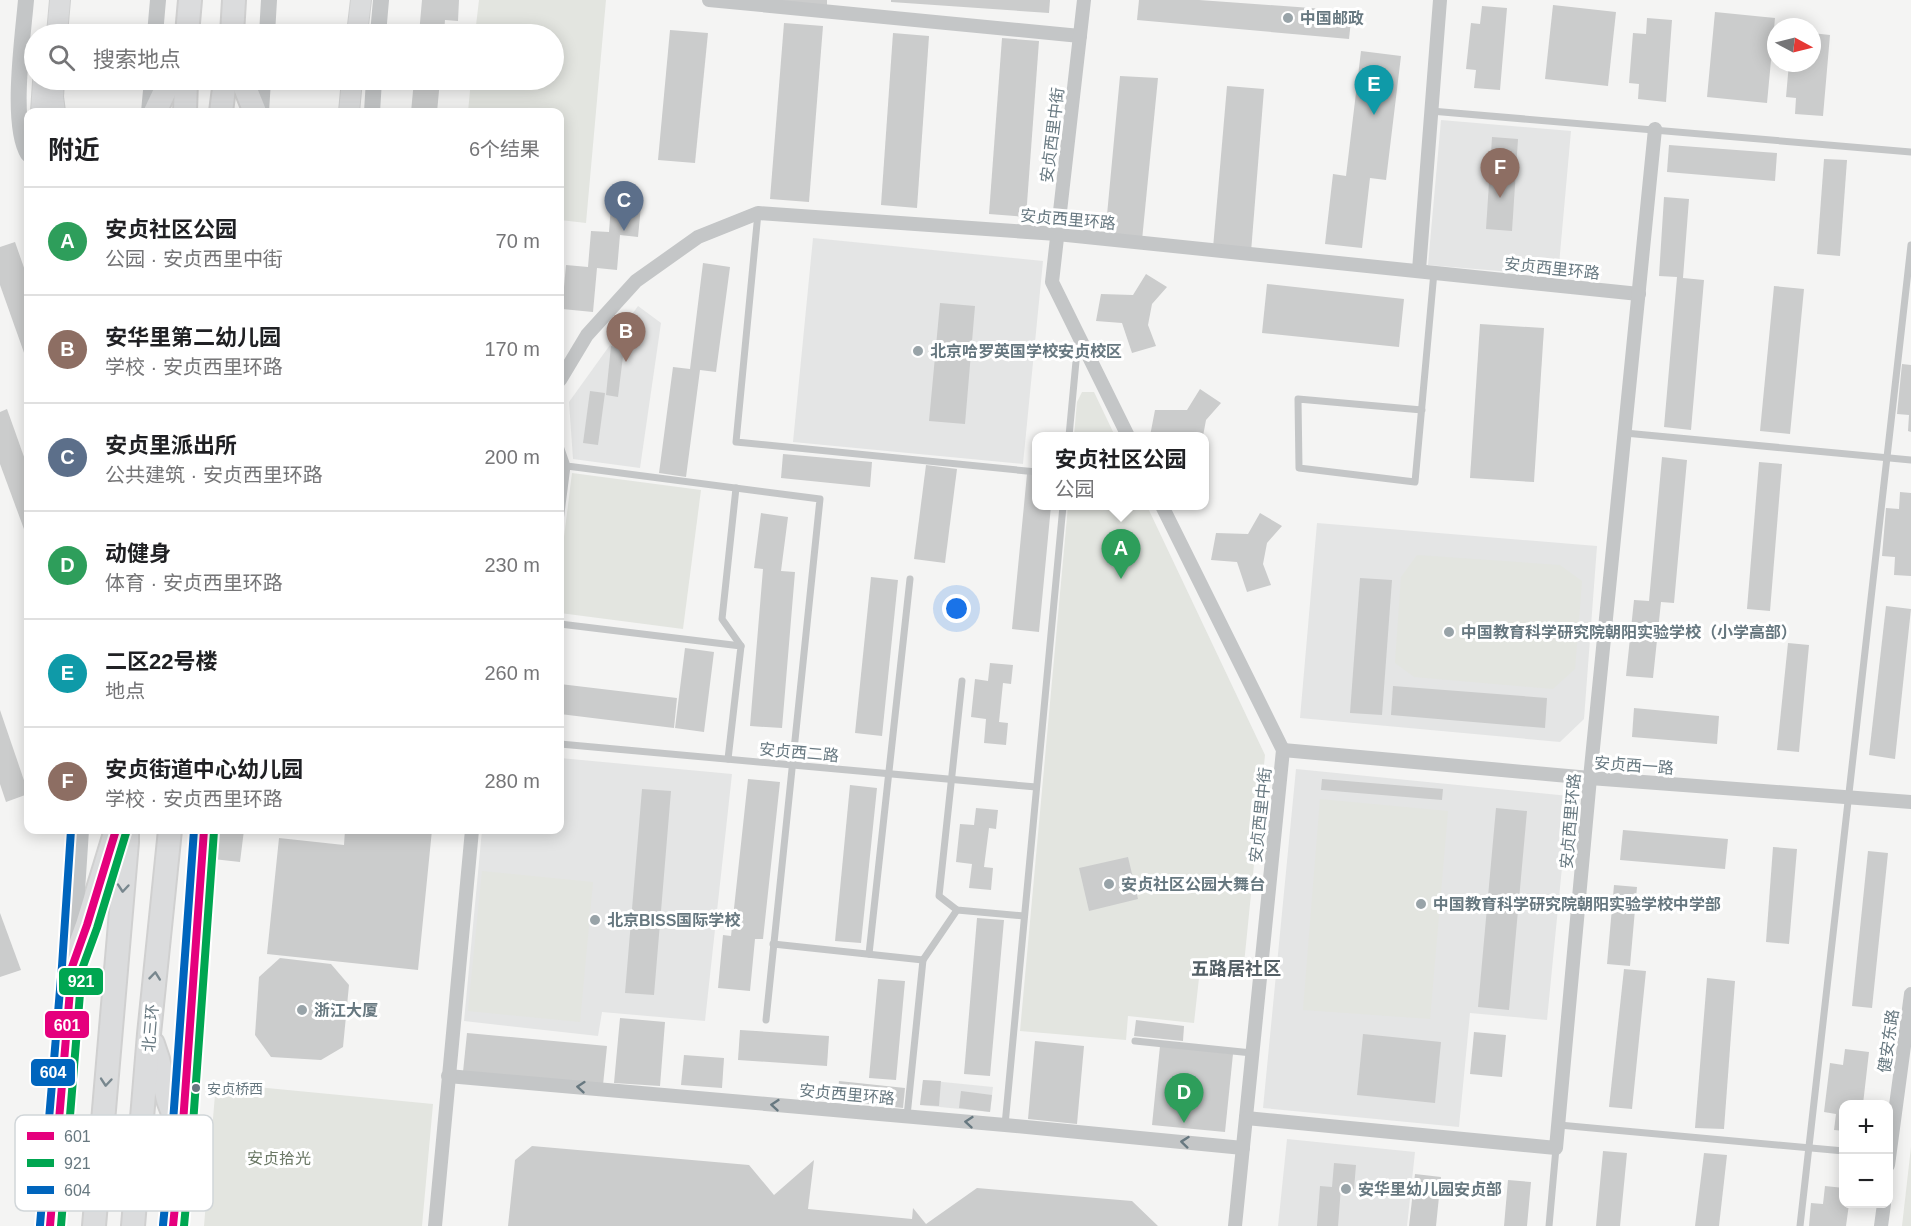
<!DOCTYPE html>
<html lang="zh">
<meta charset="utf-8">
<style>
body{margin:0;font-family:Helvetica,"Noto Sans SC",sans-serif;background:#f2f2f2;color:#202124}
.controls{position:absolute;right:18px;bottom:18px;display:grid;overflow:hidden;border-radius:12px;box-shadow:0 3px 15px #0003}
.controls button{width:54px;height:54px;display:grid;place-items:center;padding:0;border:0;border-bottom:2px solid #e0e0e0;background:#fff;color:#202124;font:30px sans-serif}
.compass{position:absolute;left:1767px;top:18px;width:54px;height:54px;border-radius:50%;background:#fff;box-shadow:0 3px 15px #0003;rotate:97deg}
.you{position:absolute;left:957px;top:609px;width:21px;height:21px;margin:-15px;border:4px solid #fff;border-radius:50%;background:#1a73e8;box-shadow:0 0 0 9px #1a73e833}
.badge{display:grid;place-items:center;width:39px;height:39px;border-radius:50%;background:#d93025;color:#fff;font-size:20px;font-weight:700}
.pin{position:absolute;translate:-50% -50px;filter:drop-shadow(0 2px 3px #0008)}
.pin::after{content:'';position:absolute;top:32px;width:21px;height:18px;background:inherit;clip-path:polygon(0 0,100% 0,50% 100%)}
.popup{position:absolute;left:1032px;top:432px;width:177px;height:78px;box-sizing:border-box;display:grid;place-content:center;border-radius:12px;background:#fff;filter:drop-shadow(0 2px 4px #0005);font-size:20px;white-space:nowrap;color:#757577}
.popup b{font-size:22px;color:#202124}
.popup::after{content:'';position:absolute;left:50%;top:100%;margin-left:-12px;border:12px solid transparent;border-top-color:#fff}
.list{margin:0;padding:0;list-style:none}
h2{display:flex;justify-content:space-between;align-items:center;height:78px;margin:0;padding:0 24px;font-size:26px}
h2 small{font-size:20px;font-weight:400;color:#757577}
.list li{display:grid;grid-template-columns:39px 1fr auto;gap:18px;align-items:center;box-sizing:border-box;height:108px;padding:0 24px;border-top:2px solid #e0e0e0}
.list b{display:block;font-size:22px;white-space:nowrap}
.list p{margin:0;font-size:20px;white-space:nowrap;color:#757577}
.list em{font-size:20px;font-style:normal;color:#757577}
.icon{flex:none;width:33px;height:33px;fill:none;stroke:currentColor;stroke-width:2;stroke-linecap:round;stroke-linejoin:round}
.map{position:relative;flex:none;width:1911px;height:1226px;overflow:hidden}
.search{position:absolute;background:#fff;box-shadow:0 3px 15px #0003;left:24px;top:24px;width:540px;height:66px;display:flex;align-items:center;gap:15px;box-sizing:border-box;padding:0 21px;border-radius:33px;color:#757577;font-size:22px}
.panel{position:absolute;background:#fff;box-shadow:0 3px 15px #0003;left:24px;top:108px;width:540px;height:726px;border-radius:12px}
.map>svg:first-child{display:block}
</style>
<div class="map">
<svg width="1911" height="1226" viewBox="0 0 1911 1226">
<rect width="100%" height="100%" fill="#f4f4f3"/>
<g fill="#e4e5e5">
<path d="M1441,120l130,11 -13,145 -130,-11z"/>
<path d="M813,238l230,23 -20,203 -230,-22z"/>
<path d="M638,306l23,17 -21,145 -67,-9 -4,-57z"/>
<path d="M1317,523l280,23 -13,173 -24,23 -260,-24z"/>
<path d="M560,758l172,16 -27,247 -103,-9 -4,24 -134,-15 18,-191h78z"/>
<path d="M1296,769l273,27 -22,224 -77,-7 -11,114 -196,-19z"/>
<path d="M923,1080l70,7 -3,25 -70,-7z"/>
<path d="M1287,1139l128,13 -8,74h-129z"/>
</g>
<g fill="#e3e5e0">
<path d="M479,0h127l-20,223 -26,-3v-108h-92l3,-32h83v-46h-79z"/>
<path d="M1082,392h12l21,44h-41l3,-34z"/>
<path d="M572,473l129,17 -18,139 -123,-16v-44z"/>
<path d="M1068,506h79l118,249 -21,209 -45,14 -5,45 -66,-7 -2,24 -106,-9z"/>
<path d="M1417,555l143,10 22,16 -7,88 -22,20 -139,-12 -19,-14 6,-86z"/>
<path d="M1320,799l128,12 -18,208 -127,-9z"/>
<path d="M482,871l111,11 -13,140 -112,-11z"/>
<path d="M216,1083l217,21 -11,122h-218z"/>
<path d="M1911,1147v79h-9z"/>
</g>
<g fill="#cbcccc">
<path d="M422,0h37l-1,21 -13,-1 -1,14h-25z"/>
<path d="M757,0h70v7z"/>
<path d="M891,0h159l-1,13 -158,-11z"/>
<path d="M1139,0h60l153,11 -3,28 -212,-19z"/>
<path d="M1553,5l63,7 -8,74 -63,-7z"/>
<path d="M1482,6l25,2 -7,82 -26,-2 2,-18 -10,-1 5,-46 9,1z"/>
<path d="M1715,12l60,6 -8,85 -60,-6z"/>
<path d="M1647,18l25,2 -6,82 -28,-3 1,-15 -10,-1 4,-50 13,1z"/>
<path d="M784,23l39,3 -14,176 -39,-3z"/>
<path d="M670,30l38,3 -13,130 -37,-3z"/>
<path d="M893,33l36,3 -12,172 -36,-3z"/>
<path d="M1812,33l18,2 -7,81 -28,-2 1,-16 -10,-1 3,-34h23z"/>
<path d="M1002,38l37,3 -13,176 -37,-3z"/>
<path d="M1361,51l40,5 -15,124 -16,-2 -8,70 -37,-4 8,-70 13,2z"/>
<path d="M1120,76l38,2 -16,162 -37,-4z"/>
<path d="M414,80h26l-3,32h-26z"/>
<path d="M1227,86l37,3 -13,163 -38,-4z"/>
<path d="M1492,137l26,2 -6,92 -26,-2z"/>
<path d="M1669,145l108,8 -2,28 -108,-9z"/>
<path d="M1824,159l23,1 -7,96 -23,-2z"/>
<path d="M612,192l30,3 -4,42 -18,-2 -3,35 -20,-2 -4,44 -31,-3 4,-44 22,2 3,-36 18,1z"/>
<path d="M1664,197l25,2 -6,79 21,2 -13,150 -27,-3 13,-150 -18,-1z"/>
<path d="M15,242l13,37v85l-28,-79v-38z"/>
<path d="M703,263l27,4 -14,105 -16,-2 -14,107 -27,-4 14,-106 17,2z"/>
<path d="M1146,274l21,13 -15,17 -4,21 8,21 -24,7 -10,-30 -26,-2 5,-27 32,1z"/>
<path d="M1267,284l137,15 -5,48 -137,-14z"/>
<path d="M1774,286l30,3 -14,145 -30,-3z"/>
<path d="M940,303l35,3 -10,118 -36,-3z"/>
<path d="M1480,324l64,4 -10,154 -64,-4z"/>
<path d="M611,346l13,2 -6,49 -12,-2z"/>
<path d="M1902,364l9,1v67l-3,-1 1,-16 -12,-1z"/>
<path d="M1200,389l21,14 -15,17 -3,16h-53l5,-26h32z"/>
<path d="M590,391l15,2 -7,52 -15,-2z"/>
<path d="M7,409l21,59v72l-28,-76v-52z"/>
<path d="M783,454l89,8 -2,25 -89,-9z"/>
<path d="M1662,457l25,3 -13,143 -13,-1 -8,76 -27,-2 8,-76 15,1z"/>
<path d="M1759,462l23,2 -12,147 -23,-2z"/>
<path d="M926,465l31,4 -12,94 -31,-4z"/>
<path d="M1027,474l10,1v31h14l-12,126 -27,-3z"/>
<path d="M1900,492l11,1v83l-17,-1 1,-18 -13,-1 4,-48 13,1z"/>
<path d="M761,513l27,4 -7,54 14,1 -13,156 -32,-2 13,-157 -9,-1z"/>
<path d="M1260,513l22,13 -15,17 -4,21 8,21 -24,7 -10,-30 -26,-2 5,-27 32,1z"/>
<path d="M871,577l27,3 -16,156 -27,-3z"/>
<path d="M1360,578l32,2 -10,135 -32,-2z"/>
<path d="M1886,606l25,3 -16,150 -26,-4z"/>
<path d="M1788,643l21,2 -10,107 -22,-2z"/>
<path d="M685,648l29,4 -10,80 -29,-4z"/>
<path d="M990,663l23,2 -2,19 -8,-1 -4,39 9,1 -2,22 -22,-2 2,-24 -15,-2 4,-38 13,2z"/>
<path d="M560,684l117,14 -3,30 -114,-14z"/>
<path d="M1393,686l154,12 -2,30 -154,-13z"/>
<path d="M1634,708l85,8 -2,28 -85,-7z"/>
<path d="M0,710l28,82v2l-22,8 -6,-18z"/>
<path d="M748,779l32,3 -17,157h-8l-5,52 -32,-3 5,-53 8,1z"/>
<path d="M1322,779l121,10 -1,11 -121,-10z"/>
<path d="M850,785l27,3 -16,155 -26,-2z"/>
<path d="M642,789l29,2 -17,204 -29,-2z"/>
<path d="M976,808l22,2 -2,19 -7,-1 -5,39 9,1 -2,22 -22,-2 3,-24 -16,-2 4,-38 14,1z"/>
<path d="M1496,808l31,3 -18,199 -31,-3z"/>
<path d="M207,830h37l-4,32 -36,-4z"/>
<path d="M345,830h87l-14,140 -151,-16 12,-116 65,7z"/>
<path d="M1623,830l105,9 -3,30 -105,-9z"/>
<path d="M1773,847l24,2 -8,95 -23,-2z"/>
<path d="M1868,851l20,2 -16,155 -20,-2z"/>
<path d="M1128,857l10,42 -49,12 -10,-43z"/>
<path d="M1614,885l23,2 -7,79 -23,-2z"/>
<path d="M0,913l21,57 -21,7z"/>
<path d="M977,918l27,2 -14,156 -26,-2z"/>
<path d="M280,958l51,6 18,21 -6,62 -22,13 -50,-3 -16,-22 4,-58z"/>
<path d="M1624,969l22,2 -14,138 -23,-2z"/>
<path d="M1707,978l28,3 -11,148 -29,-1z"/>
<path d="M878,979l27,2 -9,99 -27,-2z"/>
<path d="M620,1018l45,4 -5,64 -46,-3z"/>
<path d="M1136,1020l48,6 -1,15 -49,-5z"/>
<path d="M740,1030l89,6 -2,30 -89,-6z"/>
<path d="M1474,1032l32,3 -4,42 -32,-3z"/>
<path d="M467,1033l140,13 -4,39 -140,-13z"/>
<path d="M1363,1034l78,8 -6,61 -78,-8z"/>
<path d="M1035,1041l49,5 -7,78 -49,-5z"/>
<path d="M1160,1046l73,8 -8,78 -73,-7z"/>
<path d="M1845,1049l24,3 -6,52h-19v27l-10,-1 2,-16 -12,-2 6,-49 13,2z"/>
<path d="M684,1055l40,3 -2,30 -41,-3z"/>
<path d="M923,1080l18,1 -2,25 -19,-1z"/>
<path d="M839,1081l66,7 -2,20 -66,-8z"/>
<path d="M961,1091l31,4 -2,17 -31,-4z"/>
<path d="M532,1146l217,19 25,30 40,-35 -6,49 104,10 1,-11 13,16 51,-36 155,13 26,25h-650l7,-66z"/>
<path d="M1603,1151l24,2 -7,73h-24z"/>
<path d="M1704,1153l23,2 -8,71h-24z"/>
<path d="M1334,1163l22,2 -2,24 -13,-2 -3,39h-21l3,-40 12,1z"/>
<path d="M1415,1174l26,3 -5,49h-27z"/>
<path d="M1508,1180l23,2 -4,44h-23z"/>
<path d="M1825,1186l19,2v16h5l-3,22h-37l2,-23 12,1z"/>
</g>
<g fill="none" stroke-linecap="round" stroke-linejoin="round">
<g stroke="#d0d1d1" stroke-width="22">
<g id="secondary">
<path d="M57,34l3,-34"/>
<path d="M357,34l4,-34"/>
<path d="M54,80l-1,17 2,15"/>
<path d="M41,112l2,-30"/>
<path d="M349,112l3,-32"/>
</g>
</g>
<g stroke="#d0d0d0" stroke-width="26">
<g id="trunk">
<path d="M187,34l3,-34"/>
<path d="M232,34l2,-34"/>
<path d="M242,80l13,32"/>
<path d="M155,112l15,-32"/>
<path d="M185,112l1,-32"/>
<path d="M221,112l4,-32"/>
<path d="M72,967l15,-42 29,-95"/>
<path d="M153,1044l5,15 10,41 14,37"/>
<path d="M94,1226l33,-384v-12"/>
<path d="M133,1226l16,-192 21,-204"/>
</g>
</g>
<g stroke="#c4c6c7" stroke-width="7">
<path d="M1431,111l480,41"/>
<path d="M758,213l-22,229 301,30"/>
<path d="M1422,410l-124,-11 1,69 116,14 19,-210"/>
<path d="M1625,433l286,27"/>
<path d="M1069,436l9,-96"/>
<path d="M560,446l7,20 253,33 -54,521"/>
<path d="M736,488l-14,131 19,27"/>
<path d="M560,521l7,-55"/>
<path d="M560,624l181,22 -13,113"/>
<path d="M962,681l-23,215 18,14 67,6"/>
<path d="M560,744l476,43"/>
<path d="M773,944l150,16 34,-50"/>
<path d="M869,954l41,-375"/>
<path d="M1135,1041l117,12"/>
<path d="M907,1116l16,-156"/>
<path d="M1005,1125l58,-619"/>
<path d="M1559,1125l285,26"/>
<path d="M1549,1226l7,-78"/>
<path d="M1800,1226l111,-981"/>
</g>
<g stroke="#c4c6c7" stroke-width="14">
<path d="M709,0l371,36"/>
<path d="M1084,0l-32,282 76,154"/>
<path d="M1419,270l21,-270"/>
<path d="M560,380l27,-45 49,-54 62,-44 60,-24 299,21 582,60"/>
<path d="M1162,506l121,244 -48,476"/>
<path d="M1283,750l307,28 321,24"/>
<path d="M448,1076l557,49 238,23"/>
<path d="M1246,1118l310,30 34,-370 65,-649"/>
<path d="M1888,1165l23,-171"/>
<path d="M435,1226l37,-396"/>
<path d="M1881,1226l3,-22"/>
</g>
<g stroke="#c4c6c7" stroke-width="16">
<path d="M26,0c-3,36 -16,125 2,154"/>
<path d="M155,34l3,-34"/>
<path d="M267,34l2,-34"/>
<path d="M378,34l3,-34"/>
<path d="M149,112l3,-32"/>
<path d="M261,112l2,-32"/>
<path d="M372,112l2,-32"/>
<path d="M50,1226l22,-259 9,-137"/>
<path d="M173,1226l9,-89 22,-307"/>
</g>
<use href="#secondary" stroke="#dbdcdd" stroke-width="20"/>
<use href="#trunk" stroke="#dbdcdd" stroke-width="22"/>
<g stroke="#fff" stroke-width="12">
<g id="bus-1">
<path d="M50,1226l22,-259 15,-42 29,-95"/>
<path d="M173,1226l9,-89 22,-307"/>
</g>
</g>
<g stroke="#fff" stroke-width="12">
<g id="bus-2">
<path d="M61,1226l21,-257 15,-41 29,-95"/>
<path d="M184,1226l8,-88 22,-307"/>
</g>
</g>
<g stroke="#fff" stroke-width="12">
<g id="bus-3">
<path d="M40,1225l22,-259 9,-136"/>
<path d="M163,1225l9,-89 22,-306"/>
</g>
</g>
<use href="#bus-1" stroke="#e5007d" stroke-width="8"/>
<use href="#bus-2" stroke="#00a651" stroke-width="8"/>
<use href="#bus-3" stroke="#0065bd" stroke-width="8"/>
</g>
<defs><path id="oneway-chevron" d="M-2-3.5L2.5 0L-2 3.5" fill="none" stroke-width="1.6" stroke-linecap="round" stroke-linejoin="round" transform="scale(1.5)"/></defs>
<g stroke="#78878e">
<use href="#oneway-chevron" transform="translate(123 888) rotate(95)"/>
<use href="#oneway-chevron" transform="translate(155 976) rotate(-84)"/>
<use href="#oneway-chevron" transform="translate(106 1082) rotate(95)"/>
</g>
<g stroke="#677880">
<use href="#oneway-chevron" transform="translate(581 1087) rotate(-175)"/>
<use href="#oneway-chevron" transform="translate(775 1105) rotate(-175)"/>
<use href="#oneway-chevron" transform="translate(969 1122) rotate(-175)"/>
<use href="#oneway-chevron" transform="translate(1185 1142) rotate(-174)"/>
</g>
<g fill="#98a3a8" stroke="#fff" stroke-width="2">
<circle cx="1288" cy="18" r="6"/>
<circle cx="918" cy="351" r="6"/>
<circle cx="1449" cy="632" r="6"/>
<circle cx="1109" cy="884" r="6"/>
<circle cx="1421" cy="904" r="6"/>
<circle cx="595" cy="920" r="6"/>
<circle cx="302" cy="1010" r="6"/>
<circle cx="1346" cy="1189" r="6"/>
</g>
<circle fill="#677880" stroke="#fff" stroke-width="2" cx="196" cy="1088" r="5"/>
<g text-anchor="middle" stroke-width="6" stroke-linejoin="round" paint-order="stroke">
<g font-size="14" fill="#677880" stroke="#fff" text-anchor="start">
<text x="207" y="1094">安贞桥西</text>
</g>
<g font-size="16" font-weight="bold" fill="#677880" stroke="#fff" text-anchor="start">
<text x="1300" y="24">中国邮政</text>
<text x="930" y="357">北京哈罗英国学校安贞校区</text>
<text x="1461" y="638">中国教育科学研究院朝阳实验学校（小学高部）</text>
<text x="1121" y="890">安贞社区公园大舞台</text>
<text x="1433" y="910">中国教育科学研究院朝阳实验学校中学部</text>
<text x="607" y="926">北京BISS国际学校</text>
<text x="314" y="1016">浙江大厦</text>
<text x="1358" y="1195">安华里幼儿园安贞部</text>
</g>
<g font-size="16" fill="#677880" stroke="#fff">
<text transform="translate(1052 135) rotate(-83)" y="6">安贞西里中街</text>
<text transform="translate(1068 219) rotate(5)" y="6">安贞西里环路</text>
<text transform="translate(1552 268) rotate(6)" y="6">安贞西里环路</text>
<text transform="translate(799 752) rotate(5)" y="6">安贞西二路</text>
<text transform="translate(1634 765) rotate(4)" y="6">安贞西一路</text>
<text transform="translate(1260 815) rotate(-84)" y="6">安贞西里中街</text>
<text transform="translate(1570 821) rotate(-85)" y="6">安贞西里环路</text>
<text transform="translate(150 1028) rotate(-85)" y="6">北三环</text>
<text transform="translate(1888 1041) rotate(-82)" y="6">健安东路</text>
<text transform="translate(847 1094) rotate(5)" y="6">安贞西里环路</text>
</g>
<g font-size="16" fill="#6b7865" stroke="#fff">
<text x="279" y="1164">安贞拾光</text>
</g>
<g font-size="18" font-weight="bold" fill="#546066" stroke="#fff">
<text x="1236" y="975">五路居社区</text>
</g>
</g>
<rect x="15" y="1115" width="198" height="96" rx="9" fill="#fff" stroke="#d1d6d9" stroke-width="1.5"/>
<rect x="27" y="1132" width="27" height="8" fill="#e5007d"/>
<rect x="27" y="1159" width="27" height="8" fill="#00a651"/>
<rect x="27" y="1186" width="27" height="8" fill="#0065bd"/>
<g font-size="16" fill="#677880">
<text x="64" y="1142">601</text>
<text x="64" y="1169">921</text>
<text x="64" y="1196">604</text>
</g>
<g stroke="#fff" stroke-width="2">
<rect x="58" y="967" width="46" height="29" rx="6" fill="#00a651"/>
<rect x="44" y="1010" width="46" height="29" rx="6" fill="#e5007d"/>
<rect x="30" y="1058" width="46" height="29" rx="6" fill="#0065bd"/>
</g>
<g font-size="16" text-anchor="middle" font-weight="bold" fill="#fff">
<text x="81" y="987">921</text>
<text x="67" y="1031">601</text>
<text x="53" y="1078">604</text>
</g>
</svg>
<div class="controls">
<button>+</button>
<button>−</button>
</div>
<svg class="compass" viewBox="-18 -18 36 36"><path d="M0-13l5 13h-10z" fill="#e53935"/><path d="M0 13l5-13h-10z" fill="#757577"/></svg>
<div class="you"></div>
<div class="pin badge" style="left:1121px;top:579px;background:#2e9e5b">A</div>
<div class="popup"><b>安贞社区公园</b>公园</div>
<div class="pin badge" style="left:626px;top:362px;background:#8d6e63">B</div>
<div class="pin badge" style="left:624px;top:231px;background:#5c6f8a">C</div>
<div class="pin badge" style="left:1184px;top:1123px;background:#2e9e5b">D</div>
<div class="pin badge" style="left:1374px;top:115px;background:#0f9aa8">E</div>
<div class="pin badge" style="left:1500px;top:198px;background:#8d6e63">F</div>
<div class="search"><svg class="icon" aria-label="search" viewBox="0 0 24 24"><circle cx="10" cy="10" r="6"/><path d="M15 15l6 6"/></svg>搜索地点</div>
<section class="panel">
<h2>附近<small>6个结果</small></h2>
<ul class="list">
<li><span class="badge" style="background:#2e9e5b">A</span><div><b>安贞社区公园</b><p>公园 · 安贞西里中街</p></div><em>70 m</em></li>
<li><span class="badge" style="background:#8d6e63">B</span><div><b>安华里第二幼儿园</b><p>学校 · 安贞西里环路</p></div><em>170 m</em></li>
<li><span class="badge" style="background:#5c6f8a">C</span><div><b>安贞里派出所</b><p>公共建筑 · 安贞西里环路</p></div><em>200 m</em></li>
<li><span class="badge" style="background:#2e9e5b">D</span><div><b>动健身</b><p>体育 · 安贞西里环路</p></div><em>230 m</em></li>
<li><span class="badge" style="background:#0f9aa8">E</span><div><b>二区22号楼</b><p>地点</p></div><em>260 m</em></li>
<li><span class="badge" style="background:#8d6e63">F</span><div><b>安贞街道中心幼儿园</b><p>学校 · 安贞西里环路</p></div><em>280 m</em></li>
</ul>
</section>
</div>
